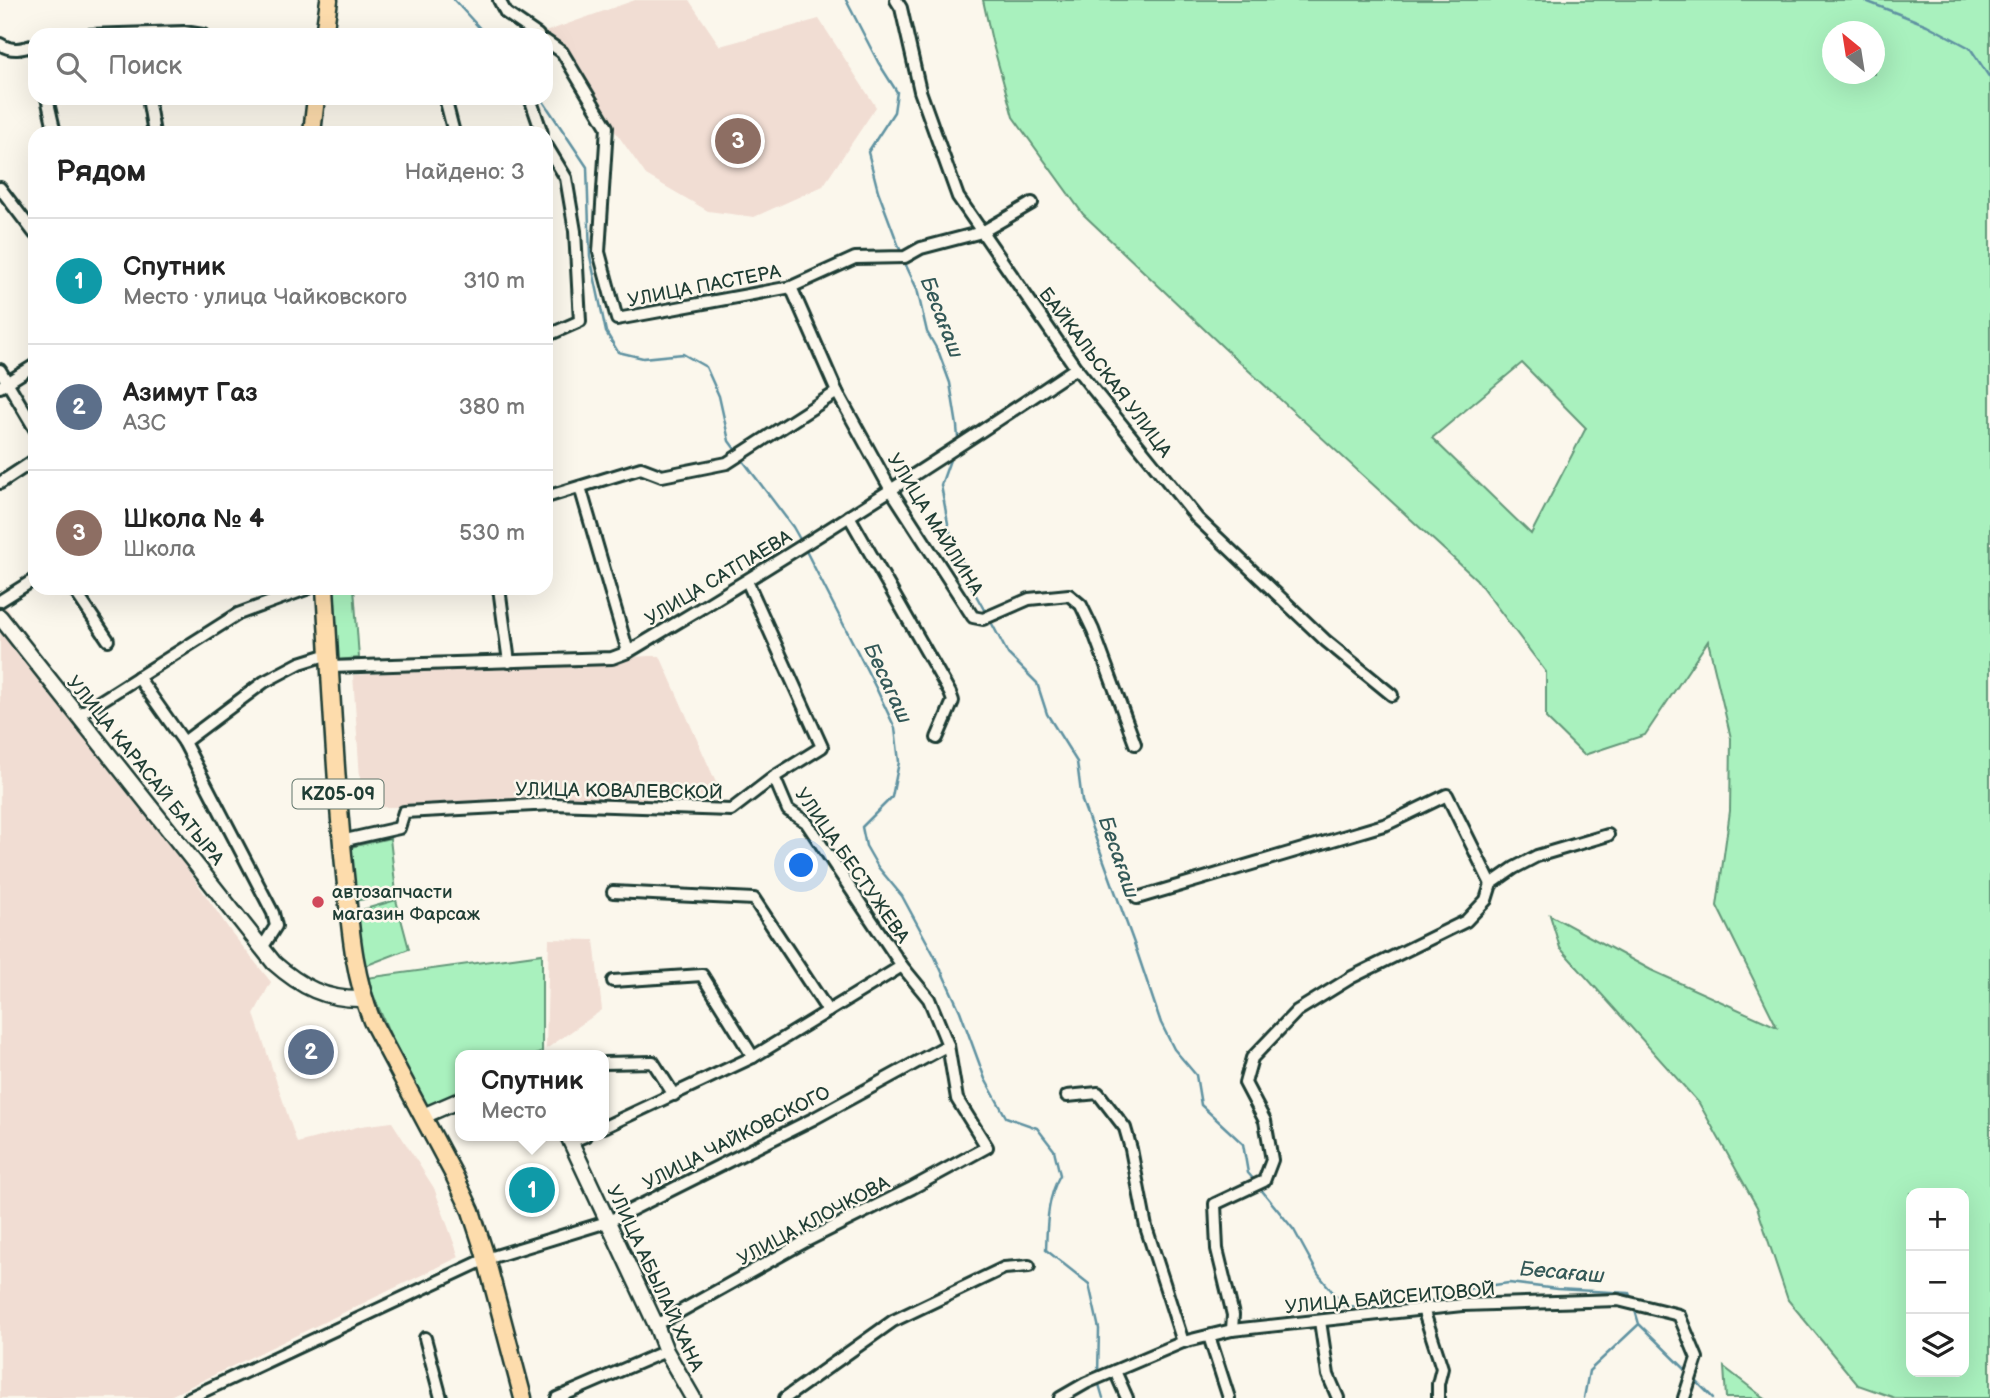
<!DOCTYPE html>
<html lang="ru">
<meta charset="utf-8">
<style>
body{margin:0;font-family:"Balsamiq Sans",sans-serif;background:#f6f6f6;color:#222}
.controls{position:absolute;right:21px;bottom:21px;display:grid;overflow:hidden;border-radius:14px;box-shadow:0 7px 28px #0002}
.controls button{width:63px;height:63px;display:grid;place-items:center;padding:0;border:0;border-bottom:2px solid #e0e0e0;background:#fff;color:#222;font:35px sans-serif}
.compass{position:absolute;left:1822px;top:21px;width:63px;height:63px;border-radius:50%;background:#fff;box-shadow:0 7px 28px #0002;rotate:330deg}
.you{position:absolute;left:802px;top:866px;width:24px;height:24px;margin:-18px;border:5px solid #fff;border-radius:50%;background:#1a73e8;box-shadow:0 0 0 10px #1a73e833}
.badge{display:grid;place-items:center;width:46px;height:46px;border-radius:50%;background:#ea580c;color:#fff;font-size:23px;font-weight:700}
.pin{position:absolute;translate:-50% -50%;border:4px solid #fff;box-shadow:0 2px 7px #0006}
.popup{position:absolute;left:455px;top:1050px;width:154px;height:91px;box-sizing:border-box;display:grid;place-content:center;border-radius:14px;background:#fff;filter:drop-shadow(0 2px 5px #0005);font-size:23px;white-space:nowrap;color:#767676}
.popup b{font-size:26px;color:#222}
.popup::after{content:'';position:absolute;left:50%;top:100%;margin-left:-14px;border:14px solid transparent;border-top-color:#fff}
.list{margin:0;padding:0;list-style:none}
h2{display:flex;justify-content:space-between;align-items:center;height:91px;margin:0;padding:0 28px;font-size:30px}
h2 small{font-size:23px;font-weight:400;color:#767676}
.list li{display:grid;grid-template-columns:46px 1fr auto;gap:21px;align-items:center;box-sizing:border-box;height:126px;padding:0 28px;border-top:2px solid #e0e0e0}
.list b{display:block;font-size:26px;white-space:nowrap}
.list p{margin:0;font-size:23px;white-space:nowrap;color:#767676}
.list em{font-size:23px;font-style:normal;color:#767676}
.icon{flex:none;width:38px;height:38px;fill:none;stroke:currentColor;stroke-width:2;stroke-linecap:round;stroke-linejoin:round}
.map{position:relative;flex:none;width:1990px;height:1398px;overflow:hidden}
.search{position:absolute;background:#fff;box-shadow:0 7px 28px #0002;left:28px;top:28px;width:525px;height:77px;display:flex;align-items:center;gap:18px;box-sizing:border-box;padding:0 24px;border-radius:21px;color:#767676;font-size:26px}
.panel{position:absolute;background:#fff;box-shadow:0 7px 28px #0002;left:28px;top:126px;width:525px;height:469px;border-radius:21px}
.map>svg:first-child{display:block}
</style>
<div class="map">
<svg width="1990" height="1398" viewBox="0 0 1990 1398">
<rect width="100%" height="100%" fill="#fbf7ec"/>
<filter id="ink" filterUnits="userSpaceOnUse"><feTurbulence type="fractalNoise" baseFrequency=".0143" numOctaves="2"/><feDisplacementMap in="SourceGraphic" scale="14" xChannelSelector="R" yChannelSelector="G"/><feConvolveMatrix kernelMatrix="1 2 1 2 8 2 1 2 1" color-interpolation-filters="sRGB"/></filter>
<g filter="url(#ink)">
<g fill="#f1ddd3">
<path d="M635,0h54l31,46 99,-27 57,88 -53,79 -69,31 -46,-6 -62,-36 -101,-143z"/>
<path d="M0,598l231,334 40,50 -17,32 43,129 64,-17 31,-4 42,66 25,69 -293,141h-166z"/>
<path d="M649,656h11l62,140 -360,12 -9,-133z"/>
<path d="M549,939l45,1 8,70 -56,39z"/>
</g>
<g fill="#a9f1be" stroke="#649779" stroke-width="2" fill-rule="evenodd">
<path d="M983,0h1007v1398h-95l-37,-13 -70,-85 -31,-93 -58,-104 -139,-155 -10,-33 101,55 126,57 -60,-121 13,-95 1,-73 -23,-97 -63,94 -61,20 -38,-37v-46l-70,-93 -253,-232 -140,-133 -70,-97 -21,-76zM1832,32h42v42h-42zM1522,363l64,65 -55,106 -99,-96zM1911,1193h53v179h-53z"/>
<path d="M332,588h22l5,70 -21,2z"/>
<path d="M390,838l6,55 -42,8 -3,-54z"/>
<path d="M396,900l13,49 -47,18 -7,-55z"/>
<path d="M542,954v98l-6,3h-76v36l-38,19 -56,-132z"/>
<path d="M1724,1367l40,31h-38z"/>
</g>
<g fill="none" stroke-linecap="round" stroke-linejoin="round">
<g stroke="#5f92a1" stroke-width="2.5">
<path d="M454,0l32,35"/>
<path d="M846,0l32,62 19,30 -3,20 -26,40 10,39 24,64"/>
<path d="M1863,0l64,25 43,23 20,30"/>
<path d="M541,98l46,69 3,89 16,76 12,20 25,6 40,-4 23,13 13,29 10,45 8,11"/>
<path d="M904,261l13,28 10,43 12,21 11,30 7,43 1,12 -2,6"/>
<path d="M951,457l-10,28 8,44 24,61 14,25"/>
<path d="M741,458l52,69 9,16"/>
<path d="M805,549l72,141 18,38 4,34 -7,35 -30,30 4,19 12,21 24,29 32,59 26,56 25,68 21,38 31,11 17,22 6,25c-13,23 -13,50 -14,75l43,34 10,45 -1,46"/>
<path d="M990,620l18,34 29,29 10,31 30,48 5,39 53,145 26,77 13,26 22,26 5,30 42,39 5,29 7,8"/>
<path d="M1259,1187l35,43 24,44 26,32 42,2"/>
<path d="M1406,1306l18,-3 48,-15 37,-5 48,6 72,4 3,8"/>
<path d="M1634,1307l5,17 50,49"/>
<path d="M1693,1378l20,20"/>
<path d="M1098,1381l5,17"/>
<path d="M1584,1398l5,-27 49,-46"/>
</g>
<g stroke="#1f3d34" stroke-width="16">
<g id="street">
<path d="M499,0l7,13 32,22"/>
<path d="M896,0l5,8 19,83 38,106 118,171 121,150 129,123 66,54"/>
<path d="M87,35l97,-3 19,3"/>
<path d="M546,41l16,11 45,75 -8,125 18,67 174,-32 64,-29 50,-1 16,-9 61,-16 50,-29"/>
<path d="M0,44c12,8 22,5 35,1"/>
<path d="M47,98l8,35"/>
<path d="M148,98l6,35"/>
<path d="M445,98l9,35"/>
<path d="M530,98l12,35"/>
<path d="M546,145l20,33 9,53 5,90 -34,15"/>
<path d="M0,188l35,46"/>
<path d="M791,287l46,105 54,98 82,127 10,2 46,-20 40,-4 12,10 12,25 42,114"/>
<path d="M0,370l35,59"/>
<path d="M0,387l35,-22"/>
<path d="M0,483l35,-23"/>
<path d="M580,487l48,165"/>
<path d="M546,497l95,-29 21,8 65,-13 110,-71"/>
<path d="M849,516l101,177 3,8 -16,37"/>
<path d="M73,588l35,52"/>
<path d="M499,588l10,74"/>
<path d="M0,601l35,-22"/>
<path d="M330,667l282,-9 16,-6c152,-90 301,-185 448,-284"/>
<path d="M138,677l46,65 89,171 3,13 -14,22"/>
<path d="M77,716l161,-102 71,-26"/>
<path d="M184,742l80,-60 36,-19 29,-9"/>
<path d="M341,841l58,-13 5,-16 149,-8 178,6 43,-33"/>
<path d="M613,892l141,7 74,112"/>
<path d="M1137,898l250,-74 60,-29 44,89"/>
<path d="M613,981l89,-6 51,82"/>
<path d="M604,1063l49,-1 21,33"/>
<path d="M1067,1096l31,-3 27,35 6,21 15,78 37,115"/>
<path d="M604,1127l149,-70 149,-91"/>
<path d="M571,1142l14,-6"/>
<path d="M1423,1309l19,59 -4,16v14"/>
<path d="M1320,1321l8,54 10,23"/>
<path d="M656,1325l150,-84 106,-53 75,-41 -30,-48 -9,-54 -19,-46 -27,-33 -96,-144 -18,-12 -14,-33 48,-30 -75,-166"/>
<path d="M1232,1330l1,-15 -16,-66 -2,-45 49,-23 8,-21 -7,-39 -20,-38 7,-25 45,-47 55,-34 114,-56 20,-21 5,-16 23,-16 23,-12 71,-21"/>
<path d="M1209,1336l20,62"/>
<path d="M425,1338l16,60"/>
<path d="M1115,1371l12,27"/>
<path d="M189,1398l297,-139 121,-37 206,-103 135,-74"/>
<path d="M557,1398l109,-47"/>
<path d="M785,1398l108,-77 111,-53 25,-2"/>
<path d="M1060,1398l26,-15 97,-41 49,-12 230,-25 156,-5 61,15 18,43 -13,40"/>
</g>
</g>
<g stroke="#1f3d34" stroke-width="19">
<g id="secondary">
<path d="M0,617l274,346c27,24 52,37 89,36"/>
<path d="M423,1116l37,-16"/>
<path d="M568,1136l88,189 10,26 27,47"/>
</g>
</g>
<g stroke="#1f3d34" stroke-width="21">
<g id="primary">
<path d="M324,35l5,-35"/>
<path d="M312,133l4,-35"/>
<path d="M325,588c6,96 10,192 20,287 5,49 8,99 27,146l82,154 17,36 13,40 39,147"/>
</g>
</g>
<use href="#street" stroke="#fbf7ec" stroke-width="10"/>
<use href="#secondary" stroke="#fbf7ec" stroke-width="14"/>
<use href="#primary" stroke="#fddcac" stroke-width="16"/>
</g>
</g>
<circle fill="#d1495b" stroke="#fbf7ec" stroke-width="2.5" cx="318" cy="902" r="7"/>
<g text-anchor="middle" stroke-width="5" stroke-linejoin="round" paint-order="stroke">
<rect fill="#fbf7ec" stroke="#61756b" stroke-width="2" x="292.5" y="779.5" width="91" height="29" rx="5"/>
<g font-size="18" font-weight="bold" fill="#1f3d34">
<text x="338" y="800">KZ05-09</text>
</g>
<g font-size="19" fill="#1f3d34" stroke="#fbf7ec">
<text transform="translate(704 285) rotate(-11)" y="7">УЛИЦА ПАСТЕРА</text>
<text transform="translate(1106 372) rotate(53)" y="7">БАЙКАЛЬСКАЯ УЛИЦА</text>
<text transform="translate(936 524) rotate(58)" y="7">УЛИЦА МАЙЛИНА</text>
<text transform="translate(718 577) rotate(-31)" y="7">УЛИЦА САТПАЕВА</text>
<text transform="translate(146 770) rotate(51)" y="7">УЛИЦА КАРАСАЙ БАТЫРА</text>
<text transform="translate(619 790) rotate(1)" y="7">УЛИЦА КОВАЛЕВСКОЙ</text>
<text transform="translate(853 865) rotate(55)" y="7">УЛИЦА БЕСТУЖЕВА</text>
<text transform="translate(736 1137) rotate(-27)" y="7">УЛИЦА ЧАЙКОВСКОГО</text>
<text transform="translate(813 1220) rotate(-28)" y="7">УЛИЦА КЛОЧКОВА</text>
<text transform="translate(656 1278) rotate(65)" y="7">УЛИЦА АБЫЛАЙ ХАНА</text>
<text transform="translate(1390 1297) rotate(-5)" y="7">УЛИЦА БАЙСЕИТОВОЙ</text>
</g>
<g font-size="19" fill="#1f3d34" stroke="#fbf7ec" text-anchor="start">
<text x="332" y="898">автозапчасти<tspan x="332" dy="22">магазин Фарсаж</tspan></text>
</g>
<g font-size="21" font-style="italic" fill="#345958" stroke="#fbf7ec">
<text transform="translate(942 317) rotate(69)" y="7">Бесағаш</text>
<text transform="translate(888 683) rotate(65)" y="7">Бесагаш</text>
<text transform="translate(1119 857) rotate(71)" y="7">Бесағаш</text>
<text transform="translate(1562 1272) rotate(5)" y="7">Бесағаш</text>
</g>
</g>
</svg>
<div class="controls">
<button>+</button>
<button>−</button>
<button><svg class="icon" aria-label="layers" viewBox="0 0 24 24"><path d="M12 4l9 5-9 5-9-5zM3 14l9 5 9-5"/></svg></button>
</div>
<svg class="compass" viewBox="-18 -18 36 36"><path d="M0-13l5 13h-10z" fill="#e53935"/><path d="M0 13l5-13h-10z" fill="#767676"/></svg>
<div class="you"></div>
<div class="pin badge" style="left:532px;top:1190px;background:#0f9aa8">1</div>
<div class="popup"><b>Спутник</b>Место</div>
<div class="pin badge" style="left:311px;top:1052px;background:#5c6f8a">2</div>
<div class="pin badge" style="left:738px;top:141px;background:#8d6e63">3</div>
<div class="search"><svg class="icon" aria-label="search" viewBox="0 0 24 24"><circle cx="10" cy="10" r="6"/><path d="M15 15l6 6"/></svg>Поиск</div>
<section class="panel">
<h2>Рядом<small>Найдено: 3</small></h2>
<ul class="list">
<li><span class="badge" style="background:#0f9aa8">1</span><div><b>Спутник</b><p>Место · улица Чайковского</p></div><em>310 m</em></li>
<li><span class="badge" style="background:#5c6f8a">2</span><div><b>Азимут Газ</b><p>АЗС</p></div><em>380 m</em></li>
<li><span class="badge" style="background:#8d6e63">3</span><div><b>Школа № 4</b><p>Школа</p></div><em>530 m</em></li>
</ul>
</section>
</div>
